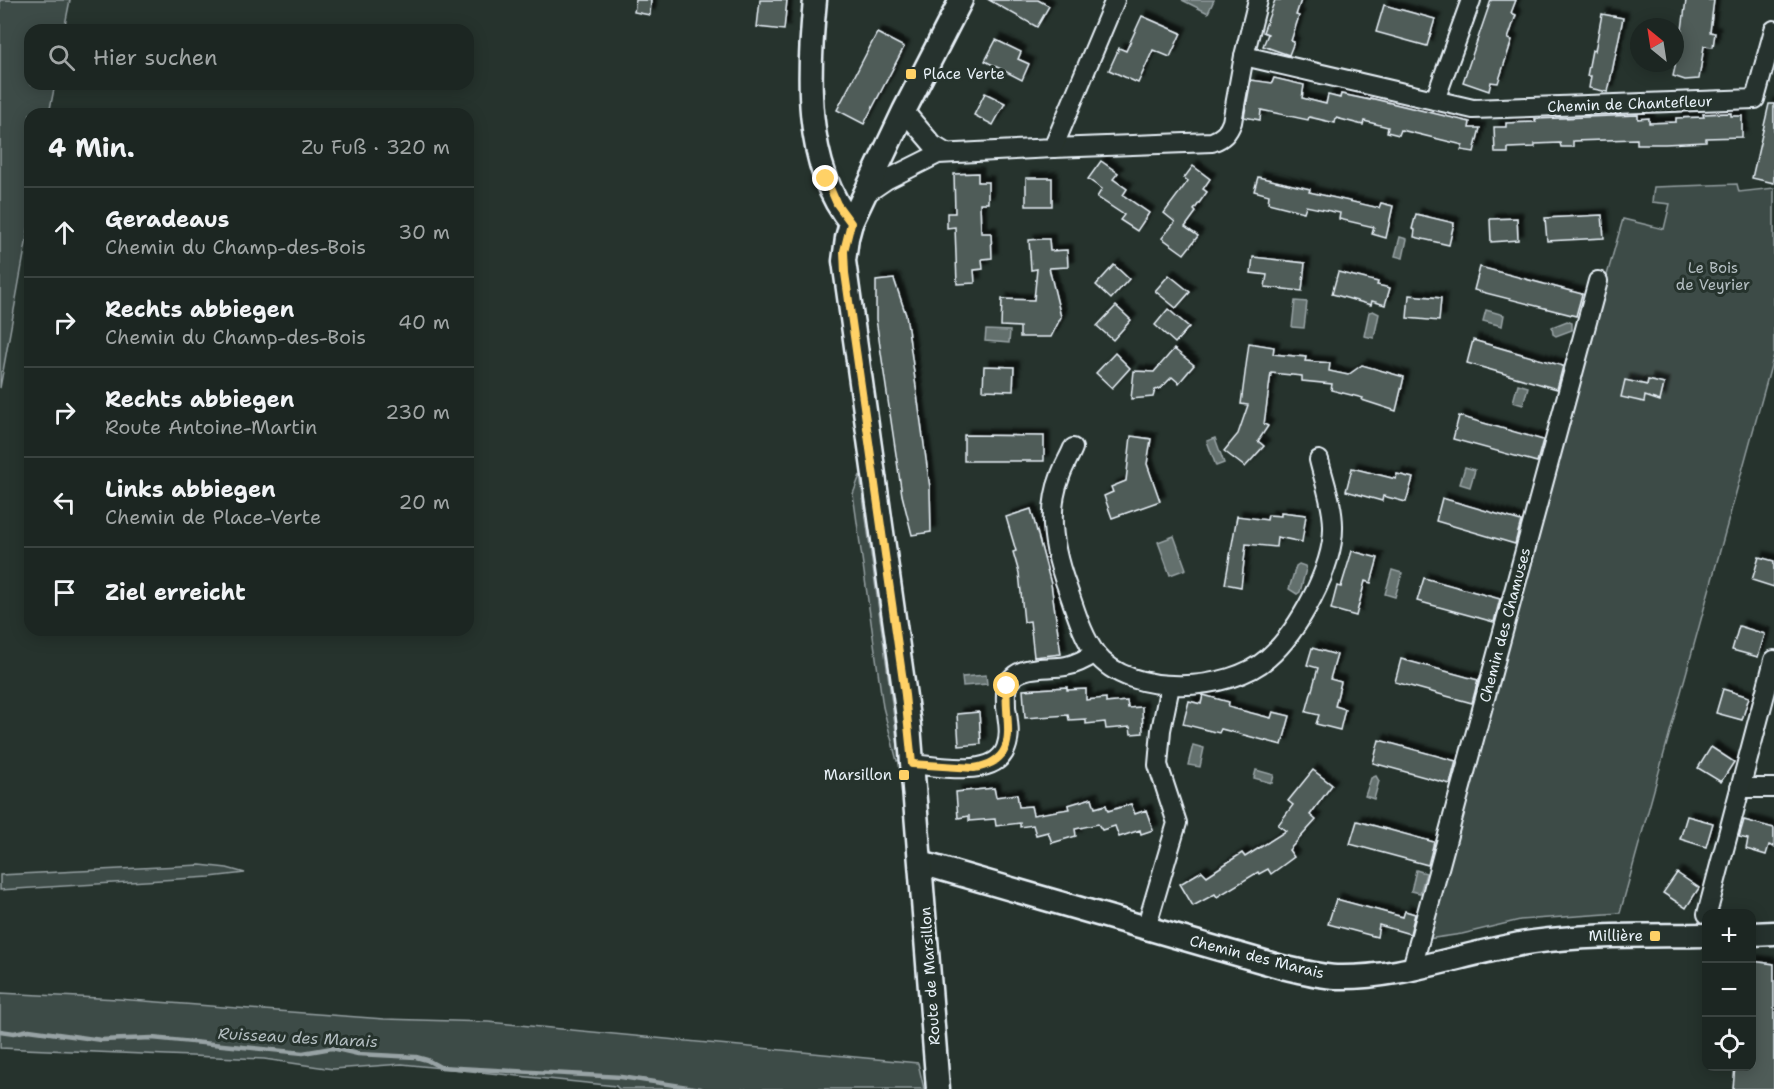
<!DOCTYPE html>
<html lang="de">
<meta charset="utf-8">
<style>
body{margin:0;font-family:"Shantell Sans",sans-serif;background:#29322f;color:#f1f3f6}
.controls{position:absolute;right:18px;bottom:18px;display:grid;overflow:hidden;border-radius:12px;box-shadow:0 3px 15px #0003}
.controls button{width:54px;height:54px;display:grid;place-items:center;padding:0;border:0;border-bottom:2px solid #3a4340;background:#1c2622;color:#f1f3f6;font:30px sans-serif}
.compass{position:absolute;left:1630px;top:18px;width:54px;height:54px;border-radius:50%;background:#1c2622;box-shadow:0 3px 15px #0003;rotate:330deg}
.stop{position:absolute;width:18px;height:18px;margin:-14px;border:4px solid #ffd166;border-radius:50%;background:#fff}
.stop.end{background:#ffd166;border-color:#fff;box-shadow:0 2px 6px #0008}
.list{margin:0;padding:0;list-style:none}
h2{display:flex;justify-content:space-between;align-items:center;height:78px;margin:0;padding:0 24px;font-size:26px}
h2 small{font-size:20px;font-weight:400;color:#a0a5a5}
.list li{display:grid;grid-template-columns:39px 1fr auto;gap:18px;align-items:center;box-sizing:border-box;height:90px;padding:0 24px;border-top:2px solid #3a4340}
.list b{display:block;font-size:22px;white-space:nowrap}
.list p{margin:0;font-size:20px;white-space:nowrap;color:#a0a5a5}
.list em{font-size:20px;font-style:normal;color:#a0a5a5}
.icon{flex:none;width:33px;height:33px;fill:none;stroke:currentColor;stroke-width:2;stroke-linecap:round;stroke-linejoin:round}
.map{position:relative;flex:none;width:1774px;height:1089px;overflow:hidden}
.search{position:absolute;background:#1c2622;box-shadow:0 3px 15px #0003;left:24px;top:24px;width:450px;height:66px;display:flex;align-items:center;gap:15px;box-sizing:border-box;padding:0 21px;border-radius:18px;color:#a0a5a5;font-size:22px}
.panel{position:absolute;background:#1c2622;box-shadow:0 3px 15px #0003;left:24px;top:108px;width:450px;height:528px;border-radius:18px}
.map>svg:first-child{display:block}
</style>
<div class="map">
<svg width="1774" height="1089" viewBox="0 0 1774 1089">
<defs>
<filter id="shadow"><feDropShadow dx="5.5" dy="-5.5" stdDeviation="1.5" flood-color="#0009"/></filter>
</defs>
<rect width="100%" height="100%" fill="#26332d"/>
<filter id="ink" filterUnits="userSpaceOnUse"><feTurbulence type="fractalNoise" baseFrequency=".0167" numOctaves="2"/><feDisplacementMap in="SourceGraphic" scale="12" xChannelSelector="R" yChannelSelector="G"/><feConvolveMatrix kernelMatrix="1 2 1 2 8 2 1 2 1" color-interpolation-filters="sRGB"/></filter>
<g filter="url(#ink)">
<g fill="#3e4b47" stroke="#939ea0" stroke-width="1.5">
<path d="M0,0h70l-6,30h-34v54h25l-6,30h-19v107l-30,167z"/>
<path d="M1737,184l2,8 35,-4v167l-154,558 -100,7 -58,14 -42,6 28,-108 175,-613 41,10 6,-25 -18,-2 2,-15z"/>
<path d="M860,475l40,285 -3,1 -14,-54 -30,-213z"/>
<path d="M200,865l27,3 18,5 -35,4 -210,13v-15z"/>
<path d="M0,993l118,6 266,20 104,3 430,41 6,26h-305l-3,-3 -214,-22 -69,5 -69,-10 -264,-11z"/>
</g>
<g fill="#636f6d" stroke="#98a3a5" stroke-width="1.5">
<path d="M1182,0h32l-6,13z"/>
<path d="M1400,237l7,2 -4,19 -8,-2z"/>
<path d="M1295,301l12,1 -3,26 -12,-1z"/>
<path d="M1486,310l18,5 -2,11 -19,-5z"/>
<path d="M1373,311l6,3 -5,24 -10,-2 5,-24z"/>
<path d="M1567,321l5,2v7l-16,6 -3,-2 -1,-7z"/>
<path d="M986,330l24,1 -1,12 -24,-2z"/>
<path d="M1518,384l10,3 -5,18 -10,-3z"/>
<path d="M1215,438l9,25 -8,3 -9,-25z"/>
<path d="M1465,467l10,3 -5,17 -10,-3z"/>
<path d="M1174,536l12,33 -16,6 -12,-33z"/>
<path d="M1299,564l6,2 1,3 -6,23 -3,2 -8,-5 7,-23z"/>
<path d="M1392,570l10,3 -7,24 -10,-3z"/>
<path d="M986,675l1,9 -24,2 -1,-9z"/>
<path d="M1193,745l11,3 -4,19 -12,-2z"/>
<path d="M1256,770l18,5 -2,8 -18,-5z"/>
<path d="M1376,776l3,5 -5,18 -9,-3 6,-18z"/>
<path d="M1416,870l10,3 -6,20 -9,-2z"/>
</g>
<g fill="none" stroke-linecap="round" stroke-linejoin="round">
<path stroke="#98a3a5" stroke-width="4.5" d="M0,1031l14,2 15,-3 72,10 51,-2 151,15 29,-5 26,6 58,3 11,3 13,7 181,10 80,12"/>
</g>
<g fill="#505c59" stroke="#e8f1f8" stroke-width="1.5" filter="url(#shadow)">
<path d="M636,0h15l-1,15 -16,-3z"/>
<path d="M760,0h27l-3,30 -27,-3z"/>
<path d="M989,0h49l11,6 -12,21z"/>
<path d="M1275,0h26l-5,15 3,1 -8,25 3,1 -5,13 -26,-9 5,-12 -5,-2z"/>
<path d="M1491,0h25l-5,13 5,2 -8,24 4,1 -14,43 -7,-1 -2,9 -26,-9z"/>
<path d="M1686,0h28l-4,32 5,1 -2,14 -9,-1 -5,33 -14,1 -12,-4 2,-9 1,-31 5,1z"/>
<path d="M1384,5l51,14 -8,27 -51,-14z"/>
<path d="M1602,14l21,4 -15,74 -19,-4 2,-12h-4l5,-26 3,1z"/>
<path d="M1142,16l39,17 -11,24 -17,-7 -15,33 -29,-13 10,-22 7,3z"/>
<path d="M877,33l27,14 -40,77 -27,-14z"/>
<path d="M996,40l25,12 -3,7 11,5 -7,16 -37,-19z"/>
<path d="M1274,78l30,7 -2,13 24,6 2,-9 12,3 1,-4 29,6v-2l100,24 -1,6h11l-6,24 -13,-2 2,-5 -62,-15 -2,5 -12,-3 1,-5 -24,-6 -1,4 -27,-7 -1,5 -26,-6 -1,3 -47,-10 -1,10 -16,-3 7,-37 21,3z"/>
<path d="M985,93l20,10 -12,22 -19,-10z"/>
<path d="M1769,104h5v79l-22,-5z"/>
<path d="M1731,113v3h11v21l-36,1v4l-41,2h-28v-5l-64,2v6h-12l-1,-4 -25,1v3l-27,1v5h-13l-1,-26h12v-4l30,-1 -1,-3 103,-4v4l11,-1v5l27,-1v-4l28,-1 -1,-3z"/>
<path d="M1101,161l17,12 -5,6 14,10 -4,6 26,18 -12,18 -17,-11 4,-5 -27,-18 5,-8 -14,-10z"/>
<path d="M1193,166l17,13 -7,10 4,3 -13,18 2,2 -11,15 13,9 -14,18 -22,-16 13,-16 -11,-9 24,-32 -4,-3z"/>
<path d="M978,173v9h10v21h-8l1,30h10l1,25 -10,1 1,10 -9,1 1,13 -18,1 -2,-57 -8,1v-15h8l-1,-39z"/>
<path d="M1258,177l52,12 -1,3 70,16 2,-5 12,3 -7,32 -14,-4 2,-7 -35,-8 1,-6 -34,-7 -2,6 -36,-9 1,-8 -15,-4z"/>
<rect x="1026" y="178" width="26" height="28"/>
<path d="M1416,214l38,9 -5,22 -35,-8 1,-7 -3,-1z"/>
<path d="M1602,215l2,23 -57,3 -2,-23z"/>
<path d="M1517,218l1,22 -27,2 -1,-23z"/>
<path d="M1042,239h7l1,12 17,-1 1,17 -19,1 12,49 -10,20h-31v-10l-19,-1 1,-27 32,1 3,-31 -6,1 -2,-30z"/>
<path d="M1253,257l52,6 -3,28 -37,-4 2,-12 -16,-2z"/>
<path d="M1114,265l15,14 -18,20 -15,-14z"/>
<path d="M1480,267l102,27 -6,22 -102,-26z"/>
<path d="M1338,272l40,10 -1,3 13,3 -5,17 -13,-4 -1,4 -39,-11z"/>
<path d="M1169,275l21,17 -14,16 -21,-17z"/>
<path d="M894,279l12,36 24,173 1,44 -19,3 -10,-40 -26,-176v-38z"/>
<path d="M1409,295l32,3 -2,23 -32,-3z"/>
<path d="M1116,306l15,14 -18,20 -16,-14z"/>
<path d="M1168,309l21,18 -14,16 -20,-18z"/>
<path d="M1473,340l90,26 -6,23 -90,-26z"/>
<path d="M1249,343l25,4 -1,7 33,3 -1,4 25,2 -1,8 19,4 14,-10 42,12 -8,34 -34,-11 1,-2 -32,-8 1,-6 -30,-3v-5l-31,-3 -7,51 4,2 -10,15 6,5 -19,21 -21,-16 14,-17 10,-29 -7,-1z"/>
<path d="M1174,349l20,16 -15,18 -7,-6 -11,11 -6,2 -2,7 -22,2 3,-28 20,1z"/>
<path d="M1115,353l15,15 -18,20 -16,-15z"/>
<path d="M984,366l30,1 -1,24 -30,-1z"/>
<path d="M1625,380l22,5 1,-5 16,4 -4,17 -15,-5 -1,6 -23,-5z"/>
<path d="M1459,416l84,24 -6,22 -84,-23z"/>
<path d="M964,435l80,1v25h-80z"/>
<path d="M1131,436l20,3 -4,25 13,37 -48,17 -8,-22 9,-4 -2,-5 15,-6z"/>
<path d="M1352,468l44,11 1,-5 16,4 -7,24 -23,-6 -1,5 -36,-10z"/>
<path d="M1442,498l79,23 -6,23 -79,-23z"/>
<path d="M1031,509l20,75 10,70 -27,3 -4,-36 -6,1 -5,-49 -6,-21 3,-1 -10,-34z"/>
<path d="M1281,512l25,3 -4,27 -25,-5 -1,10 -30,-3 -5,43 -16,-3 12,-68 30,4 1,-5 13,1z"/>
<path d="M1352,551l26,7 -7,25 -6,-2 -9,35 -25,-7 6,-23 4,1z"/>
<path d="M1759,557l15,4v26l-22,-7z"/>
<path d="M1424,578l76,21 -6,23 -77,-21z"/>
<path d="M1739,626l26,8 -7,23 -26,-7z"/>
<path d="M1312,648l25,7 -7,24 11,3 -6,24 10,3 -5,21 -24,-6 3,-9 -13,-3 12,-44 -11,-3z"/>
<path d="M1401,659l77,21 -6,23 -77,-21z"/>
<path d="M1067,687v3l19,-1v11l20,-2v5l21,-2 1,7 14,-1 1,26 -12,1 -1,-7 -24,2 -1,-7 -19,2v-5l-17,1 -1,-5 -43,3 -2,-28z"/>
<path d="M1723,689l26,8 -7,23 -26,-7z"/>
<path d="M1203,695l26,7 -1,5 43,11 2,-6 17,4 -8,29 -61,-16 -2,4 -36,-9 6,-23 12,3z"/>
<path d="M979,712l2,32 -22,2 -2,-32z"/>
<path d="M1379,740l77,21 -6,23 -77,-21z"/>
<path d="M1711,747l23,15 -13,20 -23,-14z"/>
<path d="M1313,770l19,15 -22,30 6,5 -27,30 5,7 -23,17 -3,-5 -9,5 -1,-2 -41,25 -2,-3 -22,12 -13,-22 22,-13 5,5 35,-23 3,4 41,-26 -8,-6 15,-20 -5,-4z"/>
<path d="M994,788l2,9 21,-3 2,13 12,-1 2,9 36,-6 -1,-4 24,-7 3,10 11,-3 2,6 23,-7 4,10 11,-4 7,20 -12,4 -1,-4 -21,7 -4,-11 -13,4 -4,-6 -23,5 1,7 -24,7 -4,-11 -12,3 -3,-10 -13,2v-4l-24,3 -1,-7 -26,2v-5l-11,2 -2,-26z"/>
<path d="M1687,816l26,7 -7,24 -26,-8z"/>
<path d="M1744,820l30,8v19l-5,-2 -3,10 -20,-6 2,-10 -9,-2z"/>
<path d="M1357,821l77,21 -6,23 -78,-21z"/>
<path d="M1677,873l22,15 -13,20 -23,-15z"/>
<path d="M1336,899l67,18 2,-6 10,3 -5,20 -31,-9 -2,12 -49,-13z"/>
<path d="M1752,961l22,3v125h-41l2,-23h17z"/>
</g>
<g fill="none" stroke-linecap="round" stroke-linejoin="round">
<g stroke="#e8f1f8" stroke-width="22">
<g id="minor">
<path d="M1244,56l229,53 282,-10 19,-69"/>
<path d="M1435,100l36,-100"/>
<path d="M904,111l29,34 13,8"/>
<path d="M1053,148l159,-6c11,-4 16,-9 20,-20l12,-66 14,-56"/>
<path d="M864,195l22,-15 52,-26 115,-6 62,-148"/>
<path d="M1073,448c-4,10 -10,19 -13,29 -14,36 -6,75 7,110 8,22 15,49 29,67 34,44 134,38 172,4 30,-26 66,-91 65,-132 0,-21 -9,-45 -14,-66"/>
<path d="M912,764c25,2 83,15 94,-16 5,-13 2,-27 0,-41 0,-11 -2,-22 7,-30 13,-12 36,-8 53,-11 11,-2 20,-7 29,-13"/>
<path d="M1740,788h34"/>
<path d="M1707,914l67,-254"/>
<path d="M1146,928l31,-105 -19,-58 3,-35 9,-44"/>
<path d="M1412,968l186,-687"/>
</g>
</g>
<g stroke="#e8f1f8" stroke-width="27">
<g id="tertiary">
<path d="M815,0c-7,70 -12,166 36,223"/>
<path d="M921,863l361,104c18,4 36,9 54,10 67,2 132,-26 197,-35 58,-8 116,-6 173,-7"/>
<path d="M1752,934l22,-1"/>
<path d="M938,1089l-29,-364 -65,-464 3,-23 4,-15 53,-112 57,-111"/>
</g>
</g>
<use href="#minor" stroke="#26332d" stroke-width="18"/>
<use href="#tertiary" stroke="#26332d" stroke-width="22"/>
</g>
</g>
<g fill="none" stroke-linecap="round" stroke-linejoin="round" filter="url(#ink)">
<path stroke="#ffd166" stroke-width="8" d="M826,179l11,25 14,19 -7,28 1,22 60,422 7,69 62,4c50,-8 29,-47 33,-82"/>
</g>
<g fill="#ffd166" stroke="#26332d" stroke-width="2">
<rect x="905" y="68" width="12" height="12" rx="3"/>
<rect x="898" y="769" width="12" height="12" rx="3"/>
<rect x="1649" y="930" width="12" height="12" rx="3"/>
</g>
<g text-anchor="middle" stroke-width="6" stroke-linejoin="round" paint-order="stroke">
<g font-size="15" fill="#e8f1f8" stroke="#26332d" text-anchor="end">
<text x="923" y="79" text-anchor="start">Place Verte</text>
<text x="892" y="780">Marsillon</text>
<text x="1643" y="941">Millière</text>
</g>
<g font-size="15" fill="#e8f1f8" stroke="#26332d">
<text transform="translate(1630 104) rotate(-2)" y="5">Chemin de Chantefleur</text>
<text transform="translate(1505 625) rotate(-75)" y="5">Chemin des Chamuses</text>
<text transform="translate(1257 957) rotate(14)" y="5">Chemin des Marais</text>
<text transform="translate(930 976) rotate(-94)" y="5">Route de Marsillon</text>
</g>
<g font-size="15" fill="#b5bfc3" stroke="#26332d">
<text x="1713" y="273">Le Bois<tspan x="1713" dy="17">de Veyrier</tspan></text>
</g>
<g font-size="16" font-style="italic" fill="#b3bdc0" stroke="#26332d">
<text transform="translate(298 1037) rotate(3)" y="6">Ruisseau des Marais</text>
</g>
</g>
</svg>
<div class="controls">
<button>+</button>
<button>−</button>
<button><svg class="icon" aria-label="locate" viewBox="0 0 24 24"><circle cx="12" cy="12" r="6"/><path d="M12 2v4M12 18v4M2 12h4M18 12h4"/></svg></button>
</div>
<svg class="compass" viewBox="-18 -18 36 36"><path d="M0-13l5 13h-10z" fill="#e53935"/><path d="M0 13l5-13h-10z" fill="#a0a5a5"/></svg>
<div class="stop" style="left:1007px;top:686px"></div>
<div class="stop end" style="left:826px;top:179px"></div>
<div class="search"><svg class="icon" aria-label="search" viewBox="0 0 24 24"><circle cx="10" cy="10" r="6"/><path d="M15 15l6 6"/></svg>Hier suchen</div>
<section class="panel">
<h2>4 Min.<small>Zu Fuß · 320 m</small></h2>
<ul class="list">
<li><svg class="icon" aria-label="ahead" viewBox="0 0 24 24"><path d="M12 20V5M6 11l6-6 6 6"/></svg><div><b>Geradeaus</b><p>Chemin du Champ-des-Bois</p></div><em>30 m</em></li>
<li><svg class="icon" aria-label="right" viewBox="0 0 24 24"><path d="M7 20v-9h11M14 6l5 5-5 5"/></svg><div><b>Rechts abbiegen</b><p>Chemin du Champ-des-Bois</p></div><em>40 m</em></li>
<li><svg class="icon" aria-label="right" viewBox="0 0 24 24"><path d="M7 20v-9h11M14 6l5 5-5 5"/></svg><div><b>Rechts abbiegen</b><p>Route Antoine-Martin</p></div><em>230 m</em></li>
<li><svg class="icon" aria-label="left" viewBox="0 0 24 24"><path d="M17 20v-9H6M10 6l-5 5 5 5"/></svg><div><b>Links abbiegen</b><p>Chemin de Place-Verte</p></div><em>20 m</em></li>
<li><svg class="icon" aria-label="arrive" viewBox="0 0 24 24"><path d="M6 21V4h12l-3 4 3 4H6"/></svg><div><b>Ziel erreicht</b></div></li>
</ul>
</section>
</div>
